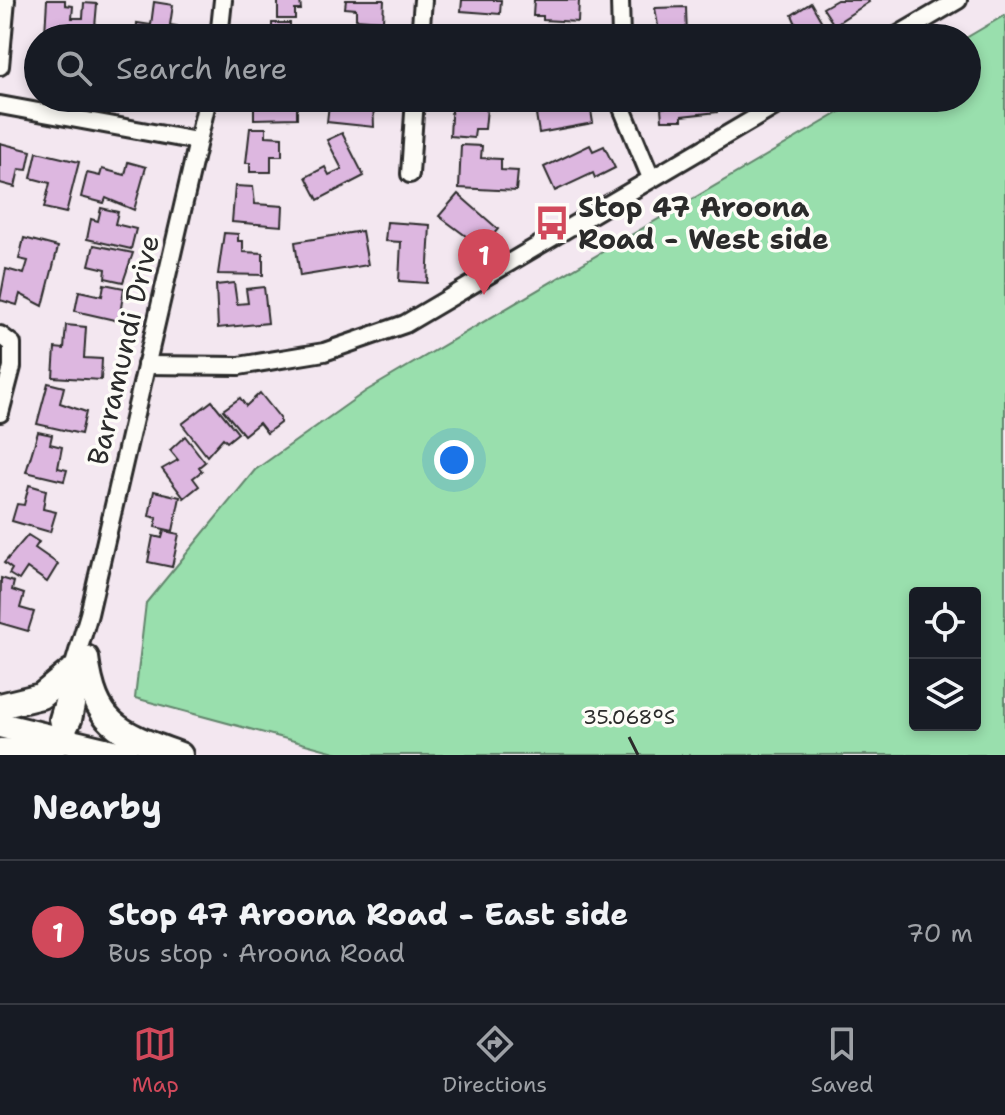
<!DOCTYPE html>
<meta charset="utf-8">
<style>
body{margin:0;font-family:"Shantell Sans",sans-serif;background:#20242c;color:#f1f3f6}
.controls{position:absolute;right:24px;bottom:24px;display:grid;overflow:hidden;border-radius:8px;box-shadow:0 4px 12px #0003}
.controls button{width:72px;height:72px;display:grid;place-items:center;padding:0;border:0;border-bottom:2px solid #363941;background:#171b24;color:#f1f3f6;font:40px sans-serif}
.you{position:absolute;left:454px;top:460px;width:28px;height:28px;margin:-20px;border:6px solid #fff;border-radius:50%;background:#1a73e8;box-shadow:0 0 0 12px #1a73e833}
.badge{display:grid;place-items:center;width:52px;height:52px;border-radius:50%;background:#d1495b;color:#fff;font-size:26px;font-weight:700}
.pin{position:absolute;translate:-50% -66px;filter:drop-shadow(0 2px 4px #0008)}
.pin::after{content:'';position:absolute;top:42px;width:28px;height:24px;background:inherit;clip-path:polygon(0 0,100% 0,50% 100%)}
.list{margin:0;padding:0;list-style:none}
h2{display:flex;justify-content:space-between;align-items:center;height:104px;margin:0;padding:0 32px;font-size:34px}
h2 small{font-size:26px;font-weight:400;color:#9ea1a6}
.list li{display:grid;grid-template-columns:52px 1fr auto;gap:24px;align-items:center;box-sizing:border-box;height:144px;padding:0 32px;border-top:2px solid #363941}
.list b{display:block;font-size:30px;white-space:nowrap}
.list p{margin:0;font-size:26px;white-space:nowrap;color:#9ea1a6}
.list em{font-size:26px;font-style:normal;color:#9ea1a6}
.icon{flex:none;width:44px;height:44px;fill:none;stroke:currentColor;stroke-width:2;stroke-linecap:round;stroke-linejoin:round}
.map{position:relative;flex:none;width:1005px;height:755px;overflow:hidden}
.search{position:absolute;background:#171b24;box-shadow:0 4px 12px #0003;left:24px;right:24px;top:24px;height:88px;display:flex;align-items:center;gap:20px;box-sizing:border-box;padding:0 28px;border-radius:44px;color:#9ea1a6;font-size:30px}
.sheet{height:248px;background:#171b24}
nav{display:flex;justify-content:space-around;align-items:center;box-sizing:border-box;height:112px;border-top:2px solid #363941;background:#171b24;font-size:22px;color:#9ea1a6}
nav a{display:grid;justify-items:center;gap:4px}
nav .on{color:#d1495b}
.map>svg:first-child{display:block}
</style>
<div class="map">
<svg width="1005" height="755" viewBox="0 0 1005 755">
<rect width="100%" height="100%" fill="#f3e7f0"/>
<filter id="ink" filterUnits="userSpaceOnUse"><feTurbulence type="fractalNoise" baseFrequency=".0125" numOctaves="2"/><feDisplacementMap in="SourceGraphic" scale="16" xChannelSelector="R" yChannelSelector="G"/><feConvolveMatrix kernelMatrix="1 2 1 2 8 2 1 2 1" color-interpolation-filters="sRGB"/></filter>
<g filter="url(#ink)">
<path fill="#99dfad" stroke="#62856c" stroke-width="2" fill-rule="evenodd" d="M1005,15v740h-659l-211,-57 11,-95 109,-133 111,-79 498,-293h103l-1,-60zM915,593h60v132h-60z"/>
<g fill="#ddb7e0" stroke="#2b2b2b" stroke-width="2">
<path d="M47,0h18v5l8,1 -1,12h11l1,-15 13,1 -3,34 -49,-4z"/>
<path d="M278,0h22l1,10h-6v9h-17z"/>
<path d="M346,0h38l-1,21 -27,-2v-10l-11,-1z"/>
<path d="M462,0h39l-1,14 -39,-3z"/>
<path d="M534,0h45l-1,22 -35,-2v-4h-10z"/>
<path d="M837,0h31l1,2 -35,23 -11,-17z"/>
<path d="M154,2l19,3 -3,20 7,1 -1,12h-40l1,-15 14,2z"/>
<path d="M811,3l15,26 -16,9h-30l-2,-4 18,-10 -4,-9z"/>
<path d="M686,7l1,31h-27l-5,-30z"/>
<rect x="272" y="23" width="18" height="15"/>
<path d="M359,28l21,3 -1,7h-22z"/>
<path d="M560,31h17l1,7h-18z"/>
<path d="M254,98l43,3v17l-43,1z"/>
<path d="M354,98h19l1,29 -47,-5 2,-18 25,2z"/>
<path d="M452,98h43l-1,11 -7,-1 -2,21h-10l-1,9 -24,-2z"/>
<path d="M589,98l4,25 -54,10 -3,-19 25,-5 -2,-8z"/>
<path d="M666,98h50l1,14 -35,4v4h-20l-1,-12 6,-1z"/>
<path d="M250,128h16v8l16,1v19h-11v16h-21v-9h-4z"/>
<path d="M342,133l22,43 -46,24 -12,-23 19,-10 4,8 13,-6 -15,-29z"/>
<path d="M0,143l31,8 -4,19 -8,-1 -4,18 -15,-4z"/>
<path d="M461,145l21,1 -1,12 20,1v11l17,1 -2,20 -57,-3z"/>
<path d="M590,145l3,6 11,-5 11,22 -20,10 -2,-5 -38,18 -11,-24z"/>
<path d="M37,152l42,10 -13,51 -22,-5 6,-25 -19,-5z"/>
<path d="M128,162l18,5 -12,43 -28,-12 -2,5 -23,-6 6,-24 13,3 2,-7 23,6z"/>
<path d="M235,186l18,1 2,17 28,2 -1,20 -50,-4z"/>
<path d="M458,194l40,35 -16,19 -43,-32z"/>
<path d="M101,208l17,4 -3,12 21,5 -5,20 -44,-10 4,-20 7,2z"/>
<path d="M387,222l43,3 -3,58 -28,-2 2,-39 -16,-1z"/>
<path d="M362,231l6,34 -68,11 -5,-34z"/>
<path d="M224,233l14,1v7h5v11l20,1v22l-45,-1z"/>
<path d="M24,238l34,9 -15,59 -23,-12 -3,11 -17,-5 6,-31 18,5 4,-13 -9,-2z"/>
<path d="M94,245l39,8 -10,29 -18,-4 1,-9 -17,-4z"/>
<path d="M234,283l3,21 11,-1 -2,-14 18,-2 4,36 -50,5 -2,-43z"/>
<path d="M104,284l20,4 -5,33 -44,-10 4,-20 23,5z"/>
<path d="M66,325l20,2 -2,31 18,1 -1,21 -48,-3 2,-29 9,1z"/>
<path d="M48,383l16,4 -4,16 26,9 -5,22 -44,-10z"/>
<path d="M260,393l20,25v5l-13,10 -8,-10 -15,12 -21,-25 17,-12 6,8z"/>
<path d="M212,401l26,32 -11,9 -4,-4 -16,18 -25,-32z"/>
<path d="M38,432l14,3 -2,9 12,3 -4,21 9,2 -3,11 -38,-9z"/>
<path d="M185,436l20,26 -6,5 3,4 -9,7 6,8 -15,12 -22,-29 16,-9 -8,-10z"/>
<path d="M29,485l17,5 -3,19 13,3 -6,20 -38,-11 5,-17 7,1z"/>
<path d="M154,491l26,6 -7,34 -18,-4 2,-9 -8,-2z"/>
<path d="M164,531l15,3 -7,33 -24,-5 5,-26 9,2z"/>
<path d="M28,535l11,7 -4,6 23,16 -11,18 -20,-14 -8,12 -10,-6 3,-5 -8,-6z"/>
<path d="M1,578l13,4 -2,8 12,4 -4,14 14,4 -6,19 -28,-8z"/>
</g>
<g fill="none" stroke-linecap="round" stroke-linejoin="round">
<g stroke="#2b2b2b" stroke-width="22">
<g id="street">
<path d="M620,0l1,38"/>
<path d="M219,38l4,-38"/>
<path d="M420,38l3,-38"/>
<path d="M893,38l65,-38"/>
<path d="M0,66l6,-66"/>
<path d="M622,98v10l29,70"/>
<path d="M0,105l197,36"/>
<path d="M410,174l5,-76"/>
<path d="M0,335l12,9v23l-12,46"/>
<path d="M146,365l93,1 85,-14 81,-28 384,-226"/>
<path d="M63,740l-5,-21 31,-105 119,-516"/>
<path d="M63,740l10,-20 10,-49"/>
</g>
</g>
<g stroke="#2b2b2b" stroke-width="30">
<g id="primary">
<path d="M86,658c9,69 34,75 94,97"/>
<path d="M0,706l41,-10 29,-24"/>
<path d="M0,725l125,30"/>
<path d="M0,751l43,1 20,-12"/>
</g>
</g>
<use href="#street" stroke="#fdfcf7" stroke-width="16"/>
<use href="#primary" stroke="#fdfcf7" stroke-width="24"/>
</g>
</g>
<path fill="none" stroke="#2b2b2b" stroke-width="3" d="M629,737l9,18"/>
<defs>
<g id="bus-bare" transform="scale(2.76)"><path d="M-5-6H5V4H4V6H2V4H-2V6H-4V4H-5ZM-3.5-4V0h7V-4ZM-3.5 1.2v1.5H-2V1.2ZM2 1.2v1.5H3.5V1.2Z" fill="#d1495b" stroke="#fdfcf7" stroke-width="2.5" paint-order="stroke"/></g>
</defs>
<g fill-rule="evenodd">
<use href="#bus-bare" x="552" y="223"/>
</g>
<g text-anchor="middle" stroke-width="7" stroke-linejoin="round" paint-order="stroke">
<g font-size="28" font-weight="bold" fill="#2b2b2b" stroke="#fdfcf7" text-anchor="start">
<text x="578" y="217">Stop 47 Aroona<tspan x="578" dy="32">Road - West side</tspan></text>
</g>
<g font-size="28" fill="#2b2b2b" stroke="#fdfcf7">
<text transform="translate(123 350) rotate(-77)" y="10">Barramundi Drive</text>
</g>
</g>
<g font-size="20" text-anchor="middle" fill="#2b2b2b" stroke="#fdfcf7" stroke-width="7" stroke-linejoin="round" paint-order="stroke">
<text x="629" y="724">35.068°S</text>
</g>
</svg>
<div class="controls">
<button><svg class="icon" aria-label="locate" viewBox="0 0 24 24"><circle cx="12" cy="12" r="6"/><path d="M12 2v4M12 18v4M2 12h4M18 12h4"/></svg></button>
<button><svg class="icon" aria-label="layers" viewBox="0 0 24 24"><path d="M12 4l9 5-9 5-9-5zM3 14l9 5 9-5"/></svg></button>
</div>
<div class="you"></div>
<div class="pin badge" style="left:484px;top:295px">1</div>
<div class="search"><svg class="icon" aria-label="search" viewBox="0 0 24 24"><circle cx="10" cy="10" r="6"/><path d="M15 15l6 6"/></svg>Search here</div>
</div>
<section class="sheet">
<h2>Nearby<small></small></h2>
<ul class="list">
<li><span class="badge">1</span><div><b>Stop 47 Aroona Road - East side</b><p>Bus stop · Aroona Road</p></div><em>70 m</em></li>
</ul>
</section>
<nav>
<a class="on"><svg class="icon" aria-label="map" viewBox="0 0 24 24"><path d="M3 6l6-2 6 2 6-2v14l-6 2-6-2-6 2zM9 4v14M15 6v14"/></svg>Map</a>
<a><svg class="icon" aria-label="directions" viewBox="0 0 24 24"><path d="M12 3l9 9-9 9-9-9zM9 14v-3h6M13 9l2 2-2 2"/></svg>Directions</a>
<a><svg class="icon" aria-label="saved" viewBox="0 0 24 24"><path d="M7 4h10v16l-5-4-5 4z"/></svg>Saved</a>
</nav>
